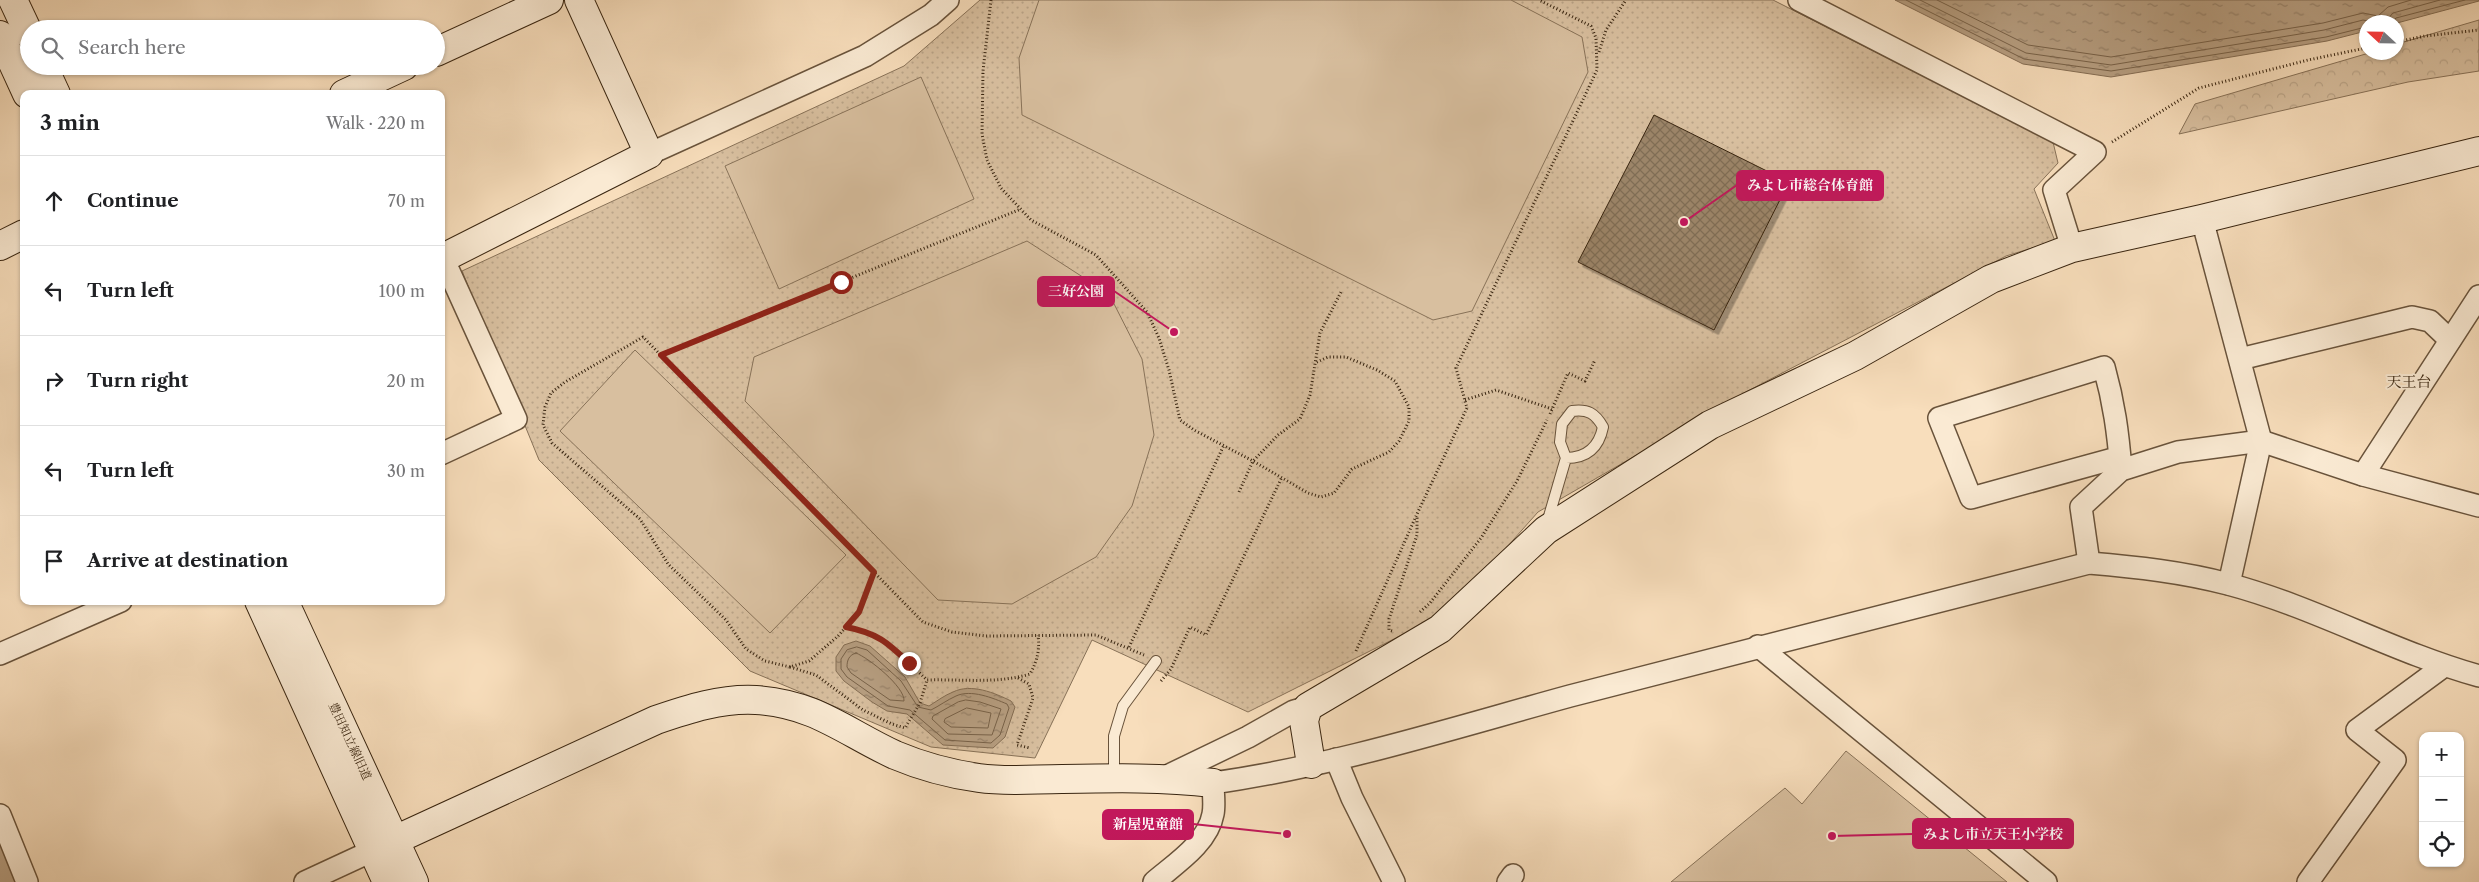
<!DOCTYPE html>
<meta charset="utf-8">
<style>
body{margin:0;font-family:"Libre Caslon Text","Noto Serif JP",serif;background:#f2f2f2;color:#202124}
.controls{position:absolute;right:15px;bottom:15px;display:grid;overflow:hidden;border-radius:10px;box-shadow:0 1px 4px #0004}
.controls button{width:45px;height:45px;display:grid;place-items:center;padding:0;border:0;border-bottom:1px solid #e0e0e0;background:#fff;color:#202124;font:25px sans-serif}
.compass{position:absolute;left:2359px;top:15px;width:45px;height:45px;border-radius:50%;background:#fff;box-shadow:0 1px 4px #0004;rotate:292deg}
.stop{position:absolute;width:15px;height:15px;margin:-11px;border:4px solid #8f2418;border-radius:50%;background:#fff}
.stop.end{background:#8f2418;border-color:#fff;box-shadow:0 1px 5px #0008}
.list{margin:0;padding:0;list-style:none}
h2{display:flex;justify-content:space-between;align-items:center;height:65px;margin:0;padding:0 20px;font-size:21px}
h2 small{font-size:16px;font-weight:400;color:#757577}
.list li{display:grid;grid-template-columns:32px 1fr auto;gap:15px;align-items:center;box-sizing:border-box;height:90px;padding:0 20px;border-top:1px solid #e0e0e0}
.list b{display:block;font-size:19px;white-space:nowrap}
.list em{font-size:16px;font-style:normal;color:#757577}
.icon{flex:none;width:28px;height:28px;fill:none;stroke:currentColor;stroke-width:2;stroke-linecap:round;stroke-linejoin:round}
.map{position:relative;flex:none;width:2479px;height:882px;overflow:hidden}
.search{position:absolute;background:#fff;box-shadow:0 1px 4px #0004;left:20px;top:20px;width:425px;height:55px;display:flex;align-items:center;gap:12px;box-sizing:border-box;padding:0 18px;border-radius:28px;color:#757577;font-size:19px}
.panel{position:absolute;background:#fff;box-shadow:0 1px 4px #0004;left:20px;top:90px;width:425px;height:515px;border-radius:10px}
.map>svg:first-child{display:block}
</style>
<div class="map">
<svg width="2479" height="882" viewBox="0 0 2479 882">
<defs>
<pattern id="forest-crowns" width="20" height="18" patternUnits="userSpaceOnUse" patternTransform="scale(1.25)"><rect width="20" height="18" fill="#d8bf9f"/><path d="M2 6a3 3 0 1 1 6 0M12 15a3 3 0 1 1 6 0" fill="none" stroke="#baa488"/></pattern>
<pattern id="park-dots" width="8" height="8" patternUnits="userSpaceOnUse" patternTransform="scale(1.25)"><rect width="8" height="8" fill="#d8bf9f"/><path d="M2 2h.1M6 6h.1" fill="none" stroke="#baa488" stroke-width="1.8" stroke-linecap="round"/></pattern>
<pattern id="water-ripples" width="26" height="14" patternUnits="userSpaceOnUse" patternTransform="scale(1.25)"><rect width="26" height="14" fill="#b79f82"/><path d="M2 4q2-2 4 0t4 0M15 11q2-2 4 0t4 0" fill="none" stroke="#968169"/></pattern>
<pattern id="building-cross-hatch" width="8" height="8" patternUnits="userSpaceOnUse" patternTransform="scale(1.25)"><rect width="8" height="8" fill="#9c8569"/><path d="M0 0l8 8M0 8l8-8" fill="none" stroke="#806d55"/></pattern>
<filter id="shadow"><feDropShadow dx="4.5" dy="4.5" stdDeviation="0" flood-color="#0004"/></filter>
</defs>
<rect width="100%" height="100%" fill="#f8debc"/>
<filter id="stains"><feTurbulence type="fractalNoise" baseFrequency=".004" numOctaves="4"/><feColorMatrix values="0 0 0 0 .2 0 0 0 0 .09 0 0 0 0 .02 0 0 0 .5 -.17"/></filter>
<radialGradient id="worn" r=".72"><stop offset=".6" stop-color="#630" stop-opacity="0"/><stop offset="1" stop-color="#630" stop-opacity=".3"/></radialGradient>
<path fill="url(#forest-crowns)" stroke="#887258" d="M2479,20v51l-71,11 -229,52 16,-30 174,-51 27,-1 1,-8z"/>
<path fill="url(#park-dots)" stroke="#887258" d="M980,0h793l280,142 5,21 -24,26 21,52 -49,15 -262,137 -206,119 -88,99 -202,101 -156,-72 -57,118 -104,-11 -181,-76 -211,-211 -77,-189 442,-205z"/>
<g fill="#d8bf9f" stroke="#887258">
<path d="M1039,0h472l71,37 6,35 -116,239 -39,9 -411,-205 -3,-57z"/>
<path d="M921,77l53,122 -195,90 -54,-123z"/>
<path d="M1027,241l82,53 33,65 12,76 -22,71 -36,51 -84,47 -74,-4 -193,-199 9,-44z"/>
<path d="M635,350l211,205 -76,78 -210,-202z"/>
<path d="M1846,751l161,131h-336l114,-94 17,16z"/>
</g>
<g fill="url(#water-ripples)" stroke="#856e54">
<path d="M1895,0h584v1l-82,22 -31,-1v9l-39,10 -216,36 -88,-13z"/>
<path d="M856,641l14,5 35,31 15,26 9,3c8,-5 16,-11 24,-14 18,-9 42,1 58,9l4,6 -10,30 -12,11 -50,-3 -36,-31 -20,-3 -15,-9 -28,-21 -8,-10v-14l8,-12z"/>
</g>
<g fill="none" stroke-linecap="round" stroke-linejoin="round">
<g stroke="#786249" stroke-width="1">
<path d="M1906,0l118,59 87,12 215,-34 40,-10"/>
<path d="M1920,0l106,53 85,12 213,-35 39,-10 10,2"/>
<path d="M1937,0l91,45 83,12 212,-34 40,-10 15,3 10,-9 23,-7"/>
<path d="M2385,22l8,-9 47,-13"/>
<path d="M2392,22l4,-4 69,-18"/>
<path d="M857,647l10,3 34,31 17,26 13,3c8,-4 16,-10 25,-14 15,-7 37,2 51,8l2,4 -9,27 -9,8 -46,-3 -35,-30 -22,-4 -41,-29 -6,-8v-10l6,-9z"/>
<path d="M856,653c13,5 49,34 48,48l-14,-1 -39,-27 -4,-6c0,-7 2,-12 9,-14z"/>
<path d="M966,700l14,2 21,7 -9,26 -44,-1 -16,-15 1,-3 25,-14z"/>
<path d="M967,708l24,5 -3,15 -37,-1 -7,-5 1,-3z"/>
</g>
<path stroke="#b79f82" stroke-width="35" d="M0,845l15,37"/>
</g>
<path fill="url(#building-cross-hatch)" stroke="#392510" filter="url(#shadow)" d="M1654,115l135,67 -75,148 -136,-68z"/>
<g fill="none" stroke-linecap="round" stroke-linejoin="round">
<g stroke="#69533b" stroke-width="12">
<g id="lane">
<path d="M1547,523l19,-65 -6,-16 2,-18 10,-13c16,-2 23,2 31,16 -4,20 -16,31 -37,31"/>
<path d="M1114,777v-41l9,-30 33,-45"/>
</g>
</g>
<g stroke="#69533b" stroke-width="24">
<g id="street">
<path d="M1799,0l296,152 -41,38 18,58"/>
<path d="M649,154l216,-98 66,-41 17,-15"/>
<path d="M2202,219l59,222 -32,143"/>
<path d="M2240,359l172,-42 18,4 20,19"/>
<path d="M441,454l75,-35 -73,-161"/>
<path d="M2120,457l-149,41 -32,-80 165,-51c10,36 14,65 17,103"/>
<path d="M2363,475l116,-179"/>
<path d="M2089,563l-8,-56 40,-37 57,-18 83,-11 102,34 116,31"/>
<path d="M1758,646l288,236"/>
<path d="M0,654l121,-53"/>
<path d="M1336,759l16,39 42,84"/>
<path d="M1163,778l85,-41 46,-26 14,-4"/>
<path d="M0,815l27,67"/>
<path d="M305,882l82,-38"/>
<path d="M1154,882c21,-18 54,-39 59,-68 2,-9 0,-21 0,-31 121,-17 240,-55 357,-87 173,-46 346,-90 519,-133 47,4 94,9 139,21 87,23 165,68 251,92"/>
<path d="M1508,882l5,-7"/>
<path d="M2308,882l87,-122 -38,-30 87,-64"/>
</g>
</g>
<g stroke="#392510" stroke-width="30">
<g id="secondary">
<path d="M13,0l16,34"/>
<path d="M0,35l27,59"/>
<path d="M436,52l113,-52"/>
<path d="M43,66l13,28"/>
<path d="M344,94l60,-28"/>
<path d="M0,246l24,-12"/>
<path d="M441,259l208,-105 -70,-154"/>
<path d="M259,601l128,281"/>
<path d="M284,601l130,281"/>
<path d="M1311,764l-7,-43 4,-14 132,-78 106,-99 164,-105 145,-69 136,-77 81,-31 130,-29 277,-68"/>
<path d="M395,840l261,-120c32,-11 66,-22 100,-20 60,4 89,32 139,55 26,11 56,19 84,23 27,4 56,1 83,1 51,-1 101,-2 151,4"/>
</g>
</g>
<g stroke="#392510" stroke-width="3" stroke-dasharray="1 2.5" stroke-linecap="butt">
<path d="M991,0l-8,71 -1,63 5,26 14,28 30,32 65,35 51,57 12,26 10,32 11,50 14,10 59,31 55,32 13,4 13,-4 18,-24 37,-17 10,-11 10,-20v-14l-14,-26 -18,-11 -31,-13h-18l-13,6"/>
<path d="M2396,42l29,-6 54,-6"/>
<path d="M1599,52l7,-22 20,-30"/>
<path d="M2112,142l87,-54 109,-28 58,-12"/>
<path d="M661,355l360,-146"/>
<path d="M1465,400l31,-10 56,19"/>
<path d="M1550,414l18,-41 17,8 10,-21"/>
<path d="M1239,492l14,-31 25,-26 22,-16 10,-24 10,-62 21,-41"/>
<path d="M874,572l-15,40 -21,24 -29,25 -19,6 -25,-6 -19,-12 -20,-29 -58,-56 -28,-45 -88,-76 -9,-18 2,-18 6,-14 14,-11 78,-45 280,285 29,10 34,4 110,-1 48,20"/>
<path d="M1420,612l10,-9 51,-65 36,-57 30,-61"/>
<path d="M847,627c38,7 53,28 80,53 34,-1 71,4 103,-6 7,-13 10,-23 8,-39"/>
<path d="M1392,631l-3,-1v-11l28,-84v-18"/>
<path d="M1129,647l95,-202"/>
<path d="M1356,651l61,-137 50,-106 -11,-40 141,-298 -1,-32 -5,-12 -52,-26"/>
<path d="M790,667l26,8 47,35 29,14 13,4 15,-25 7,-23"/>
<path d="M1018,678l11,6 4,14 -16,47 13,3"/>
<path d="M1161,681l10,-12 19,-42 16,8 76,-158"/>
</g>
<use href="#lane" stroke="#faead3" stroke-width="10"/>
<use href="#street" stroke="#faead3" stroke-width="21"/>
<use href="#secondary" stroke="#faead3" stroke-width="28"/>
</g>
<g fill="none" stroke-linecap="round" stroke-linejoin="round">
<path stroke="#8f2418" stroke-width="6" d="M841,282l-180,73 213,217 -15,40 -13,15c31,6 41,15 63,36"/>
</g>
<g text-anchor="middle" stroke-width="4" stroke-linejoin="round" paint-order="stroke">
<g font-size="12" fill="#392510" stroke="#faead3">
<text transform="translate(350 741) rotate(65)" y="4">豊田知立線旧道</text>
</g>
<g font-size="15" fill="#392510" stroke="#faead3">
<text x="2409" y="387">天王台</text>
</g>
</g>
<path fill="none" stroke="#c2185b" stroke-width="2" d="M1684 222L1737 185M1174 332L1114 291M1287 834L1193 824M1832 836L1913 834"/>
<g fill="#c2185b" stroke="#faead3" stroke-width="2">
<circle cx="1684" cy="222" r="5"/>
<circle cx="1174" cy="332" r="5"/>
<circle cx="1287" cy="834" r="5"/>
<circle cx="1832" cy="836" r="5"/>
</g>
<g fill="#c2185b" stroke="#c2185b" stroke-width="2">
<rect x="1737" y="171" width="146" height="29" rx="5"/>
<rect x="1038" y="277" width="76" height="29" rx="5"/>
<rect x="1103" y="810" width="90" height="29" rx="5"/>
<rect x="1913" y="819" width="160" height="29" rx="5"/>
</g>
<g font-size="14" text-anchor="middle" font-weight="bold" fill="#fff">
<text x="1810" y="190">みよし市総合体育館</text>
<text x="1076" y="296">三好公園</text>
<text x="1148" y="829">新屋児童館</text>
<text x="1993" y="839">みよし市立天王小学校</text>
</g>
<rect width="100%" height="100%" filter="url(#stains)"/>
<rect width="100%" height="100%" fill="url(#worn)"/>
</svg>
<div class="controls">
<button>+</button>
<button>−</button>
<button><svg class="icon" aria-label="locate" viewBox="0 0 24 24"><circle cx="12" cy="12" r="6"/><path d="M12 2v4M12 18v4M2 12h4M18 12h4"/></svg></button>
</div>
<svg class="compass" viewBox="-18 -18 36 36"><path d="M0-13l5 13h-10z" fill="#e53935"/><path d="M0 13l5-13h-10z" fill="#757577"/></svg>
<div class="stop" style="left:841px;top:282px"></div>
<div class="stop end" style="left:909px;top:663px"></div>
<div class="search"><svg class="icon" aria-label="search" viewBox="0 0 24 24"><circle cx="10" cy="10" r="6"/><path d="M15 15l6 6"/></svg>Search here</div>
<section class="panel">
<h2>3 min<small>Walk · 220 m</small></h2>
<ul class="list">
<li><svg class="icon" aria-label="ahead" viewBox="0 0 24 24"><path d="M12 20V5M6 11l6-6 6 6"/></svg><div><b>Continue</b></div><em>70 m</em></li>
<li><svg class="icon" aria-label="left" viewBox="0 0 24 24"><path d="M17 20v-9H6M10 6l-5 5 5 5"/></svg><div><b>Turn left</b></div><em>100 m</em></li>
<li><svg class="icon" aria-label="right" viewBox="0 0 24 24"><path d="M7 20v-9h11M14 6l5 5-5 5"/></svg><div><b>Turn right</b></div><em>20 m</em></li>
<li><svg class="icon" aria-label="left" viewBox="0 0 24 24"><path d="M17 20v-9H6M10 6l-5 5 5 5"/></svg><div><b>Turn left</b></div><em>30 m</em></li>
<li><svg class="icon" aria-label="arrive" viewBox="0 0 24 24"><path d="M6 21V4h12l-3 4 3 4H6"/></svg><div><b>Arrive at destination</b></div></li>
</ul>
</section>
</div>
